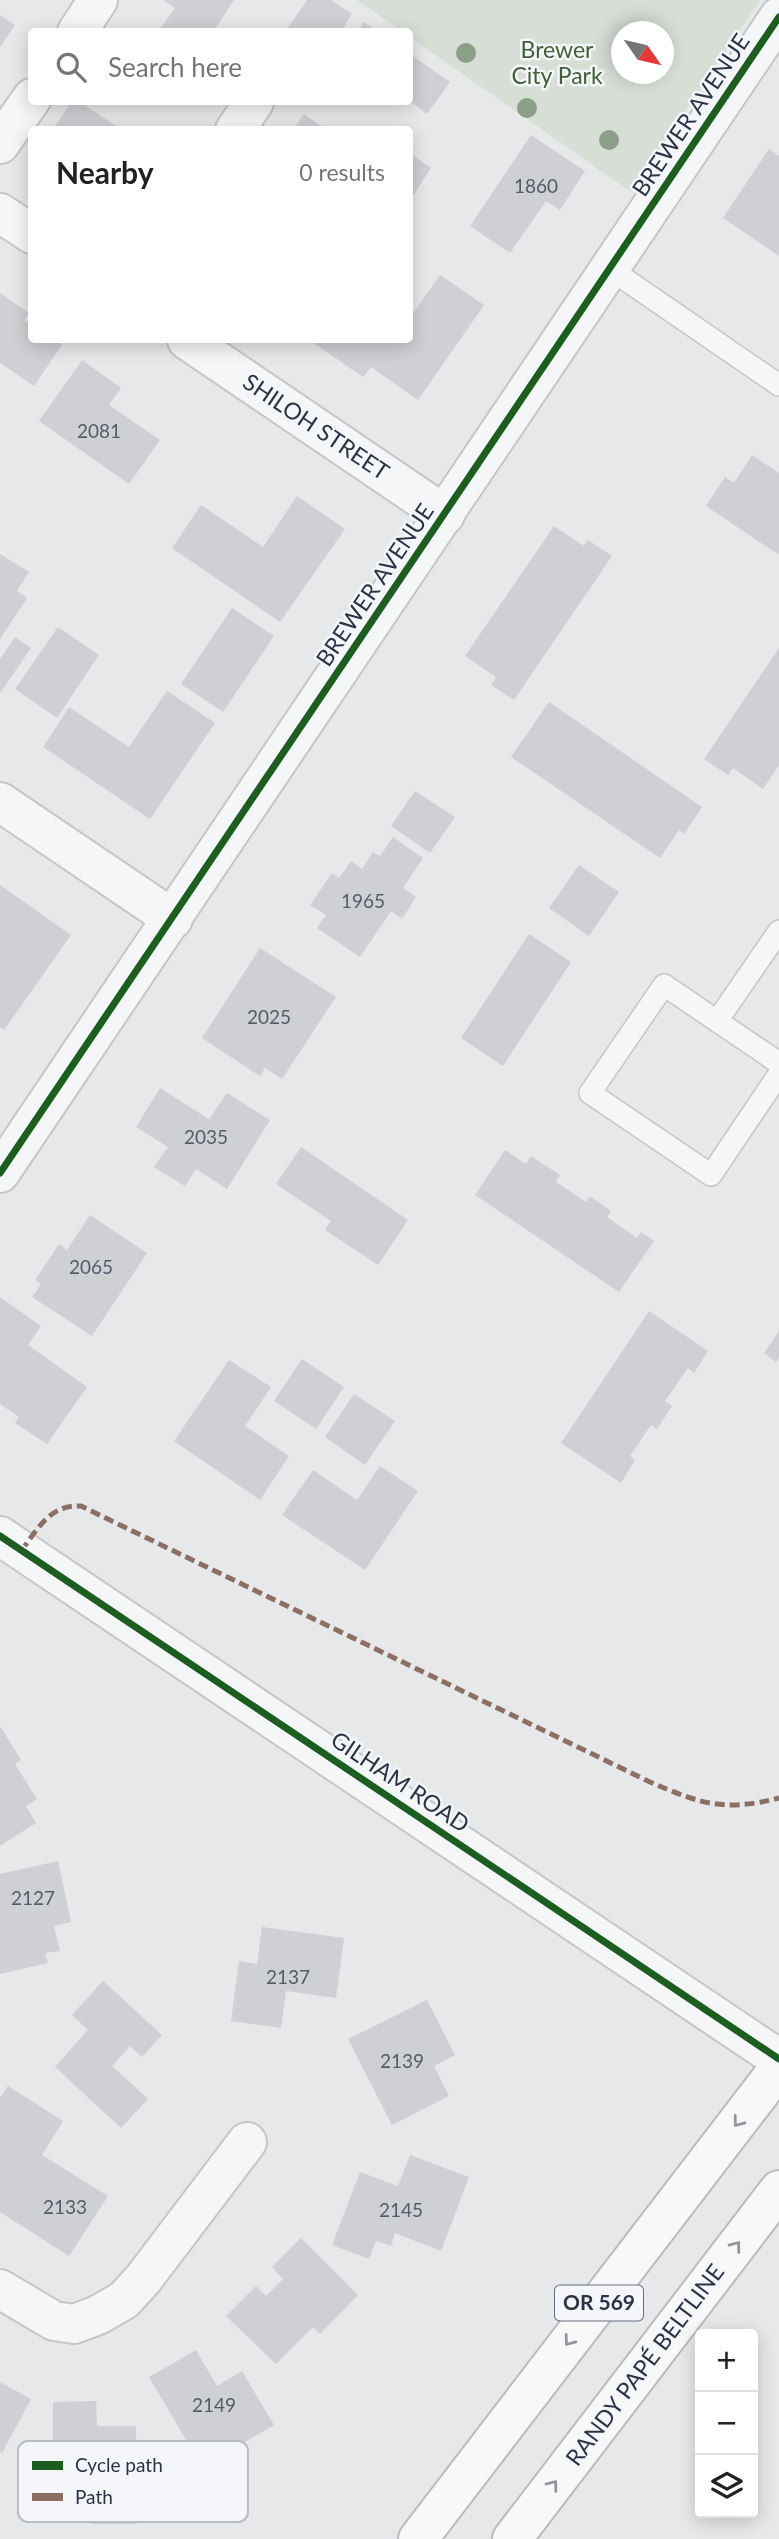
<!DOCTYPE html>
<meta charset="utf-8">
<style>
body{margin:0;font-family:Lato,sans-serif;background:#f6f6f6;color:#202124}
.controls{position:absolute;right:21px;bottom:21px;display:grid;overflow:hidden;border-radius:7px;box-shadow:0 4px 18px #0003}
.controls button{width:63px;height:63px;display:grid;place-items:center;padding:0;border:0;border-bottom:2px solid #e0e0e0;background:#fff;color:#202124;font:35px sans-serif}
.compass{position:absolute;left:611px;top:21px;width:63px;height:63px;border-radius:50%;background:#fff;box-shadow:0 4px 18px #0003;rotate:124deg}
.list{margin:0;padding:0;list-style:none}
h2{display:flex;justify-content:space-between;align-items:center;height:91px;margin:0;padding:0 28px;font-size:30px}
h2 small{font-size:23px;font-weight:400;color:#757577}
.icon{flex:none;width:38px;height:38px;fill:none;stroke:currentColor;stroke-width:2;stroke-linecap:round;stroke-linejoin:round}
.map{position:relative;flex:none;width:779px;height:2539px;overflow:hidden}
.search{position:absolute;background:#fff;box-shadow:0 4px 18px #0003;left:28px;top:28px;width:385px;height:77px;display:flex;align-items:center;gap:18px;box-sizing:border-box;padding:0 24px;border-radius:7px;color:#757577;font-size:26px}
.panel{position:absolute;background:#fff;box-shadow:0 4px 18px #0003;left:28px;top:126px;width:385px;height:217px;border-radius:7px}
.map>svg:first-child{display:block}
</style>
<div class="map">
<svg width="779" height="2539" viewBox="0 0 779 2539">
<rect width="100%" height="100%" fill="#e6e8ea"/>
<path fill="#d6ded6" fill-rule="evenodd" d="M357,0h403l-129,192 -221,-155v-5l-8,-1zM622,32h42v42h-42z"/>
<g fill="#ced0d3">
<path d="M163,0h71l-21,32h-55l17,-24z"/>
<path d="M307,0h24l21,14 -11,18h-56z"/>
<path d="M0,15l15,10 -15,22z"/>
<path d="M364,22l14,10h-20z"/>
<path d="M410,54l40,28 -23,32 -17,-13z"/>
<path d="M71,102h9l42,28h-69z"/>
<path d="M304,114l23,16h-34z"/>
<path d="M531,135l54,36 -25,39 -14,-9 -36,52 -40,-27z"/>
<path d="M769,149l10,7v100l-56,-38z"/>
<path d="M410,153l21,15 -21,32z"/>
<path d="M440,275l44,30 -66,95 -47,-33 -8,10 -54,-37h101v-22z"/>
<path d="M0,293l29,20 -5,7 8,5v15h21l9,5 -28,41 -34,-23z"/>
<path d="M82,360l39,28 -12,17 51,35 -31,44 -90,-63z"/>
<path d="M752,455l27,18v82l-73,-49 19,-29 9,6z"/>
<path d="M297,496l48,33 -65,93 -108,-74 29,-43 62,42z"/>
<path d="M554,526l30,20 4,-6 24,16 -98,144 -23,-15 5,-8 -31,-21z"/>
<path d="M0,554l29,18 -12,19 10,7 -27,41z"/>
<path d="M232,608l42,28 -51,76 -42,-28z"/>
<path d="M58,627l41,28 -42,63 -42,-29z"/>
<path d="M15,637l16,11 -31,45v-34z"/>
<path d="M779,648v117l-16,24 -30,-21 -5,7 -24,-16z"/>
<path d="M167,691l48,32 -65,96 -107,-72 26,-40 60,40z"/>
<path d="M549,702l153,105 -18,27 -5,-4 -19,28 -149,-101z"/>
<path d="M415,791l40,26 -25,36 -39,-27z"/>
<path d="M393,837l30,21 -20,30 13,9 -14,22 -11,-8 -31,46 -43,-29 9,-13 -16,-10 22,-32 7,5 12,-17 11,8 11,-17 7,4z"/>
<path d="M579,865l40,27 -30,44 -40,-28z"/>
<path d="M0,885l71,50 -67,95 -4,-3z"/>
<path d="M529,934l42,28 -68,104 -42,-28z"/>
<path d="M260,948l76,49 -54,82 -17,-11 -5,8 -58,-38z"/>
<path d="M160,1088l49,31 18,-26 43,27 -43,69 -31,-20 -11,17 -31,-19 14,-20 -32,-20z"/>
<path d="M301,1147l107,73 -30,45 -53,-35 6,-9 -55,-37z"/>
<path d="M505,1150l21,14 5,-8 29,19 -4,7 30,20 4,-6 21,15 -4,6 30,21 4,-6 13,9 -35,51 -144,-97z"/>
<path d="M90,1215l57,38 -55,83 -60,-39 9,-13 -6,-4 24,-36 8,6z"/>
<path d="M0,1297l41,29 -13,19 59,42 -40,57 -32,-21 4,-6 -19,-13z"/>
<path d="M649,1311l59,40 -14,22 -6,-5 -23,33 7,5 -15,23 -6,-4 -21,31 5,4 -14,23 -60,-40z"/>
<path d="M779,1331v26l-3,5 -12,-9z"/>
<path d="M302,1359l42,28 -28,42 -42,-28z"/>
<path d="M229,1360l42,27 -26,39 44,30 -29,44 -86,-59z"/>
<path d="M354,1394l41,27 -30,44 -40,-28z"/>
<path d="M380,1466l38,25 -53,79 -83,-55 31,-45 44,30z"/>
<path d="M0,1726l21,34 -6,4 22,35 -11,7 10,17 -36,23z"/>
<path d="M58,1861l13,61 -17,4 6,25 -15,2 3,10 -48,11v-100z"/>
<path d="M262,1927l82,11 -8,60 -50,-7 -5,37 -50,-7 8,-60 18,3z"/>
<path d="M103,1981l59,54 -20,22 -12,-11 -18,20 36,33 -27,29 -66,-61 33,-37 -16,-15z"/>
<path d="M427,2000l28,55 -21,11 15,30 -57,29 -44,-86z"/>
<path d="M8,2086l55,35 -21,34 66,41 -39,60 -69,-44v-114z"/>
<path d="M410,2155l59,22 -28,74 -46,-18 -4,13 -15,-5 -7,18 -37,-14 28,-73 38,14z"/>
<path d="M301,2238l57,57 -38,39 -7,-7 -37,37 -50,-48 30,-30 10,10 17,-17 -11,-12z"/>
<path d="M196,2350l21,36 25,-15 32,54 -72,42 -53,-90z"/>
<path d="M0,2382l31,17 -29,54 -2,-1z"/>
<path d="M96,2401l1,25h39l1,98h-46l-1,-50h-37v-72z"/>
</g>
<g fill="none" stroke-linecap="round" stroke-linejoin="round">
<g stroke="#c4c6c8" stroke-width="24">
<g id="service">
<path d="M610,269l169,116"/>
<path d="M717,1021l62,-90"/>
<path d="M779,1063l-115,-78 -74,108 121,82 68,-101"/>
</g>
</g>
<g stroke="#c4c6c8" stroke-width="42">
<g id="minor">
<path d="M77,32l21,-32"/>
<path d="M235,130l19,-28"/>
<path d="M0,144l32,-46"/>
<path d="M0,213l32,21"/>
<path d="M187,340l258,175"/>
<path d="M0,802l173,117"/>
<path d="M0,1173l779,-1156"/>
<path d="M0,2289l54,32 20,3 24,-9 26,-15 20,-22 103,-136"/>
</g>
</g>
<g stroke="#c4c6c8" stroke-width="42">
<path id="tertiary" d="M0,1536l779,523"/>
</g>
<g stroke="#b8bbbf" stroke-width="42">
<g id="motorway">
<path d="M418,2539l361,-471"/>
<path d="M512,2539l267,-349"/>
</g>
</g>
<use href="#service" stroke="#f5f6f7" stroke-width="21"/>
<use href="#minor" stroke="#f5f6f7" stroke-width="38"/>
<use href="#tertiary" stroke="#f5f6f7" stroke-width="38"/>
<use href="#motorway" stroke="#f8f8f8" stroke-width="38"/>
<path stroke="#8d6e63" stroke-width="5" stroke-dasharray="10 5" stroke-linecap="butt" d="M21,1551c17,-22 29,-47 60,-45l569,276c51,22 74,30 129,16"/>
<g stroke="#f4f6f9" stroke-width="11">
<g id="cycleway">
<path d="M0,1173l779,-1156"/>
<path d="M0,1536l779,523"/>
</g>
</g>
<use href="#cycleway" stroke="#1b5e20" stroke-width="7"/>
</g>
<g fill="#8a9e88">
<circle cx="466" cy="53" r="10"/>
<circle cx="527" cy="108" r="10"/>
<circle cx="609" cy="140" r="10"/>
</g>
<defs><path id="oneway-chevron" d="M-2-3.5L2.5 0L-2 3.5" fill="none" stroke-width="1.6" stroke-linecap="round" stroke-linejoin="round" transform="scale(1.75)"/></defs>
<g stroke="#92969e">
<use href="#oneway-chevron" transform="translate(738 2122) rotate(127)"/>
<use href="#oneway-chevron" transform="translate(736 2246) rotate(-53)"/>
<use href="#oneway-chevron" transform="translate(569 2341) rotate(127)"/>
<use href="#oneway-chevron" transform="translate(553 2485) rotate(-53)"/>
</g>
<g text-anchor="middle" stroke-width="5" stroke-linejoin="round" paint-order="stroke">
<g font-size="19" fill="#545c69">
<text x="536" y="193">1860</text>
<text x="99" y="438">2081</text>
<text x="363" y="908">1965</text>
<text x="269" y="1024">2025</text>
<text x="206" y="1144">2035</text>
<text x="91" y="1274">2065</text>
<text x="33" y="1905">2127</text>
<text x="288" y="1984">2137</text>
<text x="402" y="2068">2139</text>
<text x="65" y="2214">2133</text>
<text x="401" y="2217">2145</text>
<text x="214" y="2412">2149</text>
</g>
<rect fill="#f4f6f9" stroke="#676e7b" stroke-width="2" x="555" y="2285.5" width="88" height="35" rx="5"/>
<g font-size="21" font-weight="bold" fill="#2b3445">
<text x="599" y="2310">OR 569</text>
</g>
<g font-size="23" fill="#3f6138" stroke="#f4f6f9">
<text x="557" y="58">Brewer<tspan x="557" dy="26">City Park</tspan></text>
</g>
<g font-size="23" fill="#2b3445" stroke="#f4f6f9">
<text transform="translate(691 115) rotate(-56)" y="8">BREWER AVENUE</text>
<text transform="translate(316 427) rotate(34)" y="8">SHILOH STREET</text>
<text transform="translate(375 585) rotate(-56)" y="8">BREWER AVENUE</text>
<text transform="translate(400 1782) rotate(34)" y="8">GILHAM ROAD</text>
<text transform="translate(645 2365) rotate(-53)" y="8">RANDY PAPÉ BELTLINE</text>
</g>
</g>
<rect x="18" y="2441" width="230" height="81" rx="10" fill="#f4f6f9" stroke="#b8bcc3" stroke-width="2"/>
<rect x="32" y="2461" width="31" height="9" fill="#1b5e20"/>
<rect x="32" y="2493" width="31" height="8" fill="#8d6e63"/>
<g font-size="19" fill="#2b3445">
<text x="75" y="2472">Cycle path</text>
<text x="75" y="2504">Path</text>
</g>
</svg>
<div class="controls">
<button>+</button>
<button>−</button>
<button><svg class="icon" aria-label="layers" viewBox="0 0 24 24"><path d="M12 4l9 5-9 5-9-5zM3 14l9 5 9-5"/></svg></button>
</div>
<svg class="compass" viewBox="-18 -18 36 36"><path d="M0-13l5 13h-10z" fill="#e53935"/><path d="M0 13l5-13h-10z" fill="#757577"/></svg>
<div class="search"><svg class="icon" aria-label="search" viewBox="0 0 24 24"><circle cx="10" cy="10" r="6"/><path d="M15 15l6 6"/></svg>Search here</div>
<section class="panel">
<h2>Nearby<small>0 results</small></h2>
<ul class="list">
</ul>
</section>
</div>
